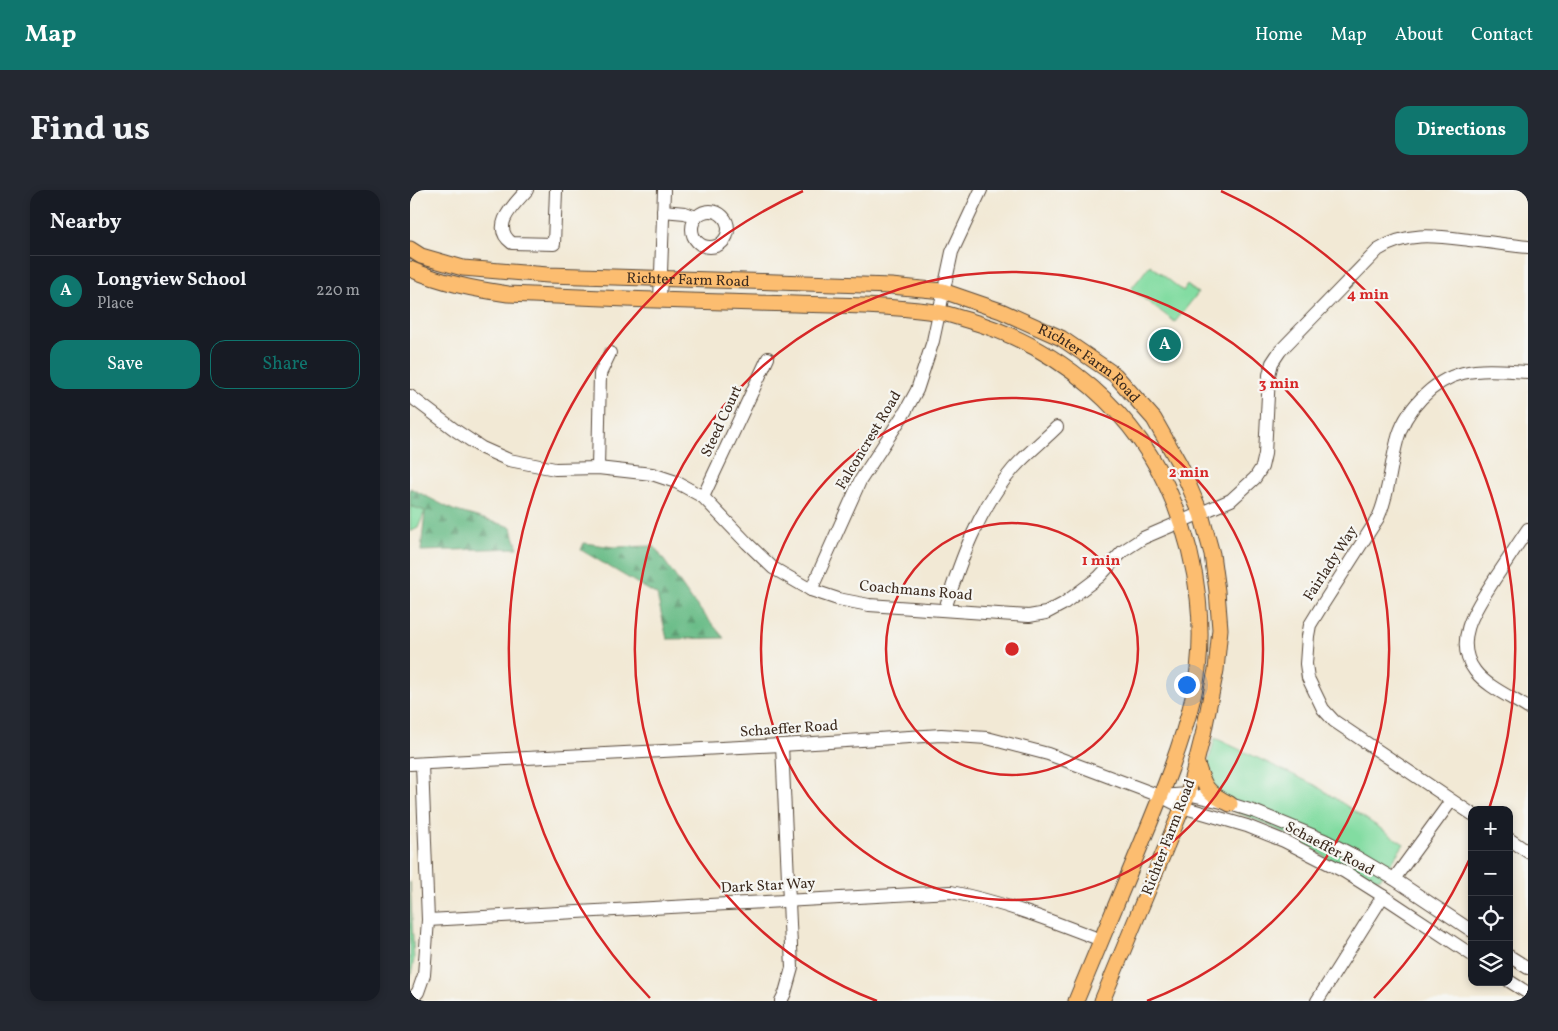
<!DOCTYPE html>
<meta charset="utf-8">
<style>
body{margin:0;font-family:Vollkorn,serif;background:#242831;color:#f1f3f6}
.controls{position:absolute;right:15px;bottom:15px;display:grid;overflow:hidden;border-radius:10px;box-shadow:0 2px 8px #0003}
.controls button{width:45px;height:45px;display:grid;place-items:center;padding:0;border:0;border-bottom:1px solid #363941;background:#171b24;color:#f1f3f6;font:25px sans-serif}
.you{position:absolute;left:776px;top:494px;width:18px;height:18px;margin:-12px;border:4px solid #fff;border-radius:50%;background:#1a73e8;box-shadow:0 0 0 8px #1a73e833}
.badge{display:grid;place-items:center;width:32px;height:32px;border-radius:50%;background:#0f766e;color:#fff;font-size:16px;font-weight:700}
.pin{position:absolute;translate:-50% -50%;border:2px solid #fff;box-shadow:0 1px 5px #0006}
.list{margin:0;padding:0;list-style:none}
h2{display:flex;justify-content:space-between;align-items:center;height:65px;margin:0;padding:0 20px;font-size:21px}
h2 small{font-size:16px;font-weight:400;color:#9ea1a6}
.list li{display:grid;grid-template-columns:32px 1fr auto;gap:15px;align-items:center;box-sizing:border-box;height:70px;padding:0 20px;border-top:1px solid #363941}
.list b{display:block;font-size:19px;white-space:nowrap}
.list p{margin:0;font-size:16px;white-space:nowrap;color:#9ea1a6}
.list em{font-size:16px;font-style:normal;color:#9ea1a6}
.actions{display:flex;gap:10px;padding:15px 20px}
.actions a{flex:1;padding:11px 0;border:1px solid #0f766e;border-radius:15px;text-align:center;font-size:18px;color:#0f766e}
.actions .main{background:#0f766e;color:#fff}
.icon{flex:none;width:28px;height:28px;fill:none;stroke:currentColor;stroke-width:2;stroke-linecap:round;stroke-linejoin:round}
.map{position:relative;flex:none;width:1118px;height:811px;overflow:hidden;border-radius:15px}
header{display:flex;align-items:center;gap:30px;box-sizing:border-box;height:70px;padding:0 25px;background:#0f766e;color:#fff}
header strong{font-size:24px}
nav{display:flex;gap:28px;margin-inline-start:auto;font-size:18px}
.intro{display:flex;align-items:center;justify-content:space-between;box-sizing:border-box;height:120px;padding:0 30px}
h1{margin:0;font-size:35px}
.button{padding:12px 22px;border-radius:15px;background:#0f766e;color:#fff;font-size:18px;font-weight:700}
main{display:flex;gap:30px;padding:0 30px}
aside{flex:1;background:#171b24;border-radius:15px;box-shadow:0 2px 8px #0003}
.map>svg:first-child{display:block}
</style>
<header>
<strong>Map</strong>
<nav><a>Home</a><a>Map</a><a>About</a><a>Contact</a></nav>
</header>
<div class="intro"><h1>Find us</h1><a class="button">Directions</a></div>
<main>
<aside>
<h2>Nearby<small></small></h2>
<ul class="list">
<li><span class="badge">A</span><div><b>Longview School</b><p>Place</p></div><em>220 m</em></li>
</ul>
<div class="actions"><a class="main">Save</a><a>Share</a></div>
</aside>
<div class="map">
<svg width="1118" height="811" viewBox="0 0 1118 811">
<defs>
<pattern id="forest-firs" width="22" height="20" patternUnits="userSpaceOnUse" patternTransform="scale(1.25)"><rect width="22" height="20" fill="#69bc87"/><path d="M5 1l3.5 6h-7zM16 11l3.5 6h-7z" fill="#58996e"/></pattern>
</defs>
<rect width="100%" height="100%" fill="#f6f6f2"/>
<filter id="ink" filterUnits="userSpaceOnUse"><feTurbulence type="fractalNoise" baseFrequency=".02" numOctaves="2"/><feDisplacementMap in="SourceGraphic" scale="10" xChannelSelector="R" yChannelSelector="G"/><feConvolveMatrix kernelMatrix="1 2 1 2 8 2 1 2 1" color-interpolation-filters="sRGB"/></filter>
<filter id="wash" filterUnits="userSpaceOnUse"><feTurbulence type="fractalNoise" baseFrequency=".0096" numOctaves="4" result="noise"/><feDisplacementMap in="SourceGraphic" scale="20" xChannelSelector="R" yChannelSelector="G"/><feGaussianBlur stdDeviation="1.12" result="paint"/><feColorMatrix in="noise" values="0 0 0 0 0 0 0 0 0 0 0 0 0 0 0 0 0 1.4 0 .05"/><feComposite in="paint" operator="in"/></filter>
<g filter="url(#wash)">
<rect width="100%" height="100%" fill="#f2e9d5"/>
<g fill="url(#forest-firs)" stroke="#527352">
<path d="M0,298l43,22 58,17 7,21 -97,3 4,-40 -15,-5z"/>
<path d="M174,353l30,4 40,-1 38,54 32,38 -57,1 -10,-44 -76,-45z"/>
</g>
<g fill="#82dca1" stroke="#5e8360">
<path d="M740,75l33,26 4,-6 11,8 -23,29 -44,-33z"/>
<path d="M0,316l15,5 -7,17 -8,4z"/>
<path d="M805,548l100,47 89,59 -23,34 -17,3 -67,-42 -34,-16 -53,-22 -8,-16z"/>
<path d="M0,692l4,77 -4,22z"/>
</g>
</g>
<g filter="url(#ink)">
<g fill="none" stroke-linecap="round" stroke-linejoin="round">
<g stroke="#564739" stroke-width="14">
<g id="minor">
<path d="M117,0c-12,14 -38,36 -15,53l42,1 2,-54"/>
<circle cx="300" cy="39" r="18"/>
<path d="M253,21l22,2 11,4"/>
<path d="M250,110l4,-110"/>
<path d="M0,206l45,34 27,18 27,12 46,9 43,-1 54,6 24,8 27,15 44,46 26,25 38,22 27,9 31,6 160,11 17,-3 17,-9 36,-27 24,-26 20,-13 88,-38 24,-22 7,-11 3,-13 4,-79 3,-12 8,-12 98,-101c29,-19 59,-14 91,-10 20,2 39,5 59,7"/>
<path d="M188,278l2,-94 10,-21"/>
<path d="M293,307l65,-139"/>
<path d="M1118,339c-11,16 -21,32 -32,48 -17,27 -45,62 -21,94 12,16 36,26 53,37"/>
<path d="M401,400l49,-109 45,-69 12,-22 16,-49 19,-89 29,-62"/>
<path d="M535,419c16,-50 33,-99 68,-140 13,-15 30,-28 44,-42"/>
<path d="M0,574l372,-19 159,-10 46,3 61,16 112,42 22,11 65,19 37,15 61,31 38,24 89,59"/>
<path d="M751,606l27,-2 42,10 26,8 68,28 31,16 39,23 78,52"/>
<path d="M1062,624l-138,-93 -11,-12 -15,-31 -2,-14 2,-28 2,-11 11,-18 57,-89c11,-24 12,-51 19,-77 7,-30 36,-61 66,-68 21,-5 44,-2 65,-1"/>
<path d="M1099,649l19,13"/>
<path d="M984,689l57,-78"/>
<path d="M18,730l523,-28c52,10 101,29 150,48"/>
<path d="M1099,766l19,12"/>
<path d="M1099,791l19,12"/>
<path d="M0,811l8,-9 6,-17 4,-55 -6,-156"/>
<path d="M371,811l4,-8 7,-25 -10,-223"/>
<path d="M907,811l66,-105"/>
</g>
</g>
<g stroke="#564739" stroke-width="17">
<g id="major">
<path id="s1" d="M0,59l11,7 42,12 85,7 229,7 114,4 52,5 58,20 60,27 54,37 39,44 26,46 21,49 11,40 5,37 3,38 -4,41 -13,65 -15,59 -86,207"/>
<path d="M0,79c32,14 64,20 98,25 83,4 166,7 249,9 59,2 120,1 179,9 10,1 21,5 31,8 92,26 172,93 207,183 24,60 34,131 19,194 -11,48 -32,99 -51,145 -22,53 -44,106 -66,159"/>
<path d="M786,571c8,25 9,31 34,43"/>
</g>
</g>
<use href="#minor" stroke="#fff" stroke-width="12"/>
<use href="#major" stroke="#fcbd6f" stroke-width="15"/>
</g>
</g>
<g fill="none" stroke="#d62828" stroke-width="2.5">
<circle cx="602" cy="459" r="126"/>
<circle cx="602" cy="459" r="251"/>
<path d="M467 811A377 377 0 1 1 737 811"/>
<path d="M1062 664A503 503 0 0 1 964 808M240 808A503 503 0 0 1 393 1M811 1A503 503 0 0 1 1079 619"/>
</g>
<g text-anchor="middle" stroke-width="4.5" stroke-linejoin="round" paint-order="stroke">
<g font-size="15" fill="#3b2a1e" stroke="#f6f6f2">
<text dy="5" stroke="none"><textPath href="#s1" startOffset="282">Richter Farm Road</textPath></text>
<text dy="5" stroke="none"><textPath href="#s1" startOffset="702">Richter Farm Road</textPath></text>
<text transform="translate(311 231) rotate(-65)" y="5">Steed Court</text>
<text transform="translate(458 250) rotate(-59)" y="5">Falconcrest Road</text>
<text transform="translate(920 373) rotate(-57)" y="5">Fairlady Way</text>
<text transform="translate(506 400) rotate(5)" y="5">Coachmans Road</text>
<text transform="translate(379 538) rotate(-4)" y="5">Schaeffer Road</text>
<text transform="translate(758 647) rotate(-69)" y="5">Richter Farm Road</text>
<text transform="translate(920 658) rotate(28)" y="5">Schaeffer Road</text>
<text transform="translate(358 695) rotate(-3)" y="5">Dark Star Way</text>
</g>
</g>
<circle cx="602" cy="459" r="8" fill="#d62828" stroke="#f6f6f2" stroke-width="2.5"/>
<g font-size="15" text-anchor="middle" font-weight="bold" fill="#d62828" stroke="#f6f6f2" stroke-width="4.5" stroke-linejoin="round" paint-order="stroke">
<text x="958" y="109">4 min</text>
<text x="869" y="198">3 min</text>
<text x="779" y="287">2 min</text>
<text x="691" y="375">1 min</text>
</g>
</svg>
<div class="controls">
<button>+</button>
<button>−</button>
<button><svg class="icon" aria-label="locate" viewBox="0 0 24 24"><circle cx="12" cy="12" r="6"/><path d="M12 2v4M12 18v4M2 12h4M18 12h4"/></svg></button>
<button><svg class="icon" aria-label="layers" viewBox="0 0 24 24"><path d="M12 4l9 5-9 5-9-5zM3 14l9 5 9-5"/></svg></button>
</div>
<div class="you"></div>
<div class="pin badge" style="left:755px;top:155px">A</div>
</div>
</main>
